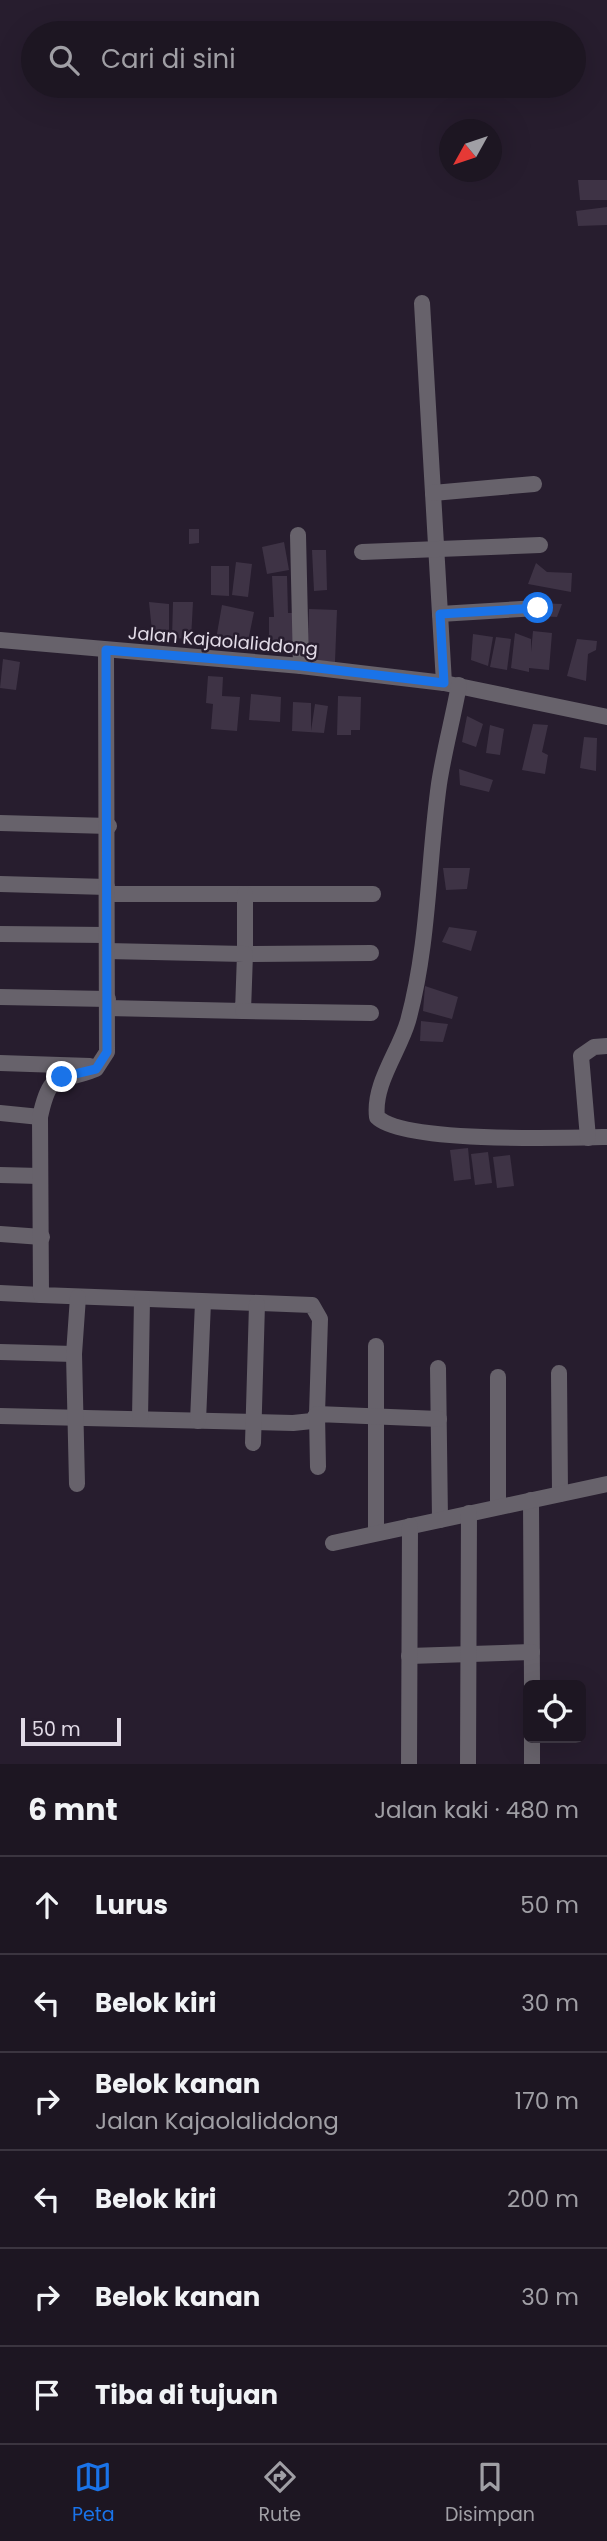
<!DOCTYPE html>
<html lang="id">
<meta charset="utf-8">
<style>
body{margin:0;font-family:Poppins,sans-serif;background:#251f2a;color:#f1f3f6}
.controls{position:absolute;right:21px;bottom:21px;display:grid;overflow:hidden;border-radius:10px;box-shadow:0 7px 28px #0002}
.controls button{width:63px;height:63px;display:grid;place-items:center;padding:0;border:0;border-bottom:2px solid #3b3540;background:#1d1622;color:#f1f3f6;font:35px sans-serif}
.compass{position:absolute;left:439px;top:119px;width:63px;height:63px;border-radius:50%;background:#1d1622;box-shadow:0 7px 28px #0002;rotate:230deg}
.scale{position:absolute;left:21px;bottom:18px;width:100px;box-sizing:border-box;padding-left:7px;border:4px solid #e2dbe7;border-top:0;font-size:19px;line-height:24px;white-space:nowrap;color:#e2dbe7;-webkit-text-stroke:5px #271d2e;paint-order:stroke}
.stop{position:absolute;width:21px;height:21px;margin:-16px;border:5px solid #1a73e8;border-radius:50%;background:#fff}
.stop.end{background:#1a73e8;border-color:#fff;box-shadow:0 2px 7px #0008}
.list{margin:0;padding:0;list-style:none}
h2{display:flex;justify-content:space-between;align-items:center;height:91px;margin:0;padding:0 28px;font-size:30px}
h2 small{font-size:23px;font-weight:400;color:#a09fa5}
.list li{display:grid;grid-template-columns:46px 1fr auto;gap:21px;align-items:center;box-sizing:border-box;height:98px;padding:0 28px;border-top:2px solid #3b3540}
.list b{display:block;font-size:26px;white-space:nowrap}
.list p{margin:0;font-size:23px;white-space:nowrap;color:#a09fa5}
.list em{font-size:23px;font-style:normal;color:#a09fa5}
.icon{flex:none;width:38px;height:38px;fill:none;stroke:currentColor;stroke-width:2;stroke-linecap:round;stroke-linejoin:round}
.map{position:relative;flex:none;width:607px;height:1764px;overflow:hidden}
.search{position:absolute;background:#1d1622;box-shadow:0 7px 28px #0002;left:21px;right:21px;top:21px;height:77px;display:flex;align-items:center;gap:18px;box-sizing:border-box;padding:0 24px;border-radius:38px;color:#a09fa5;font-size:26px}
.sheet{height:679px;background:#1d1622}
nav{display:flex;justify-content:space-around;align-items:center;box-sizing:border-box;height:98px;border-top:2px solid #3b3540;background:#1d1622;font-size:19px;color:#a09fa5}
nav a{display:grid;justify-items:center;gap:4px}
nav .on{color:#1a73e8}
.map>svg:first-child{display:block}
</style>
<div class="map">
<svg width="607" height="1764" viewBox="0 0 607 1764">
<rect width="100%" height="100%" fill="#271d2e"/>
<g fill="#3e3345">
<path d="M578,180h29v20h-27z"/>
<path d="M607,207v18l-29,1 -2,-15z"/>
<path d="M189,529h10v14l-10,1z"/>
<path d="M284,542l5,28 -22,4 -5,-27z"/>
<path d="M312,550h14l1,40 -13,1z"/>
<path d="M236,562l16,2 -4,33 -16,-2z"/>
<path d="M536,563l11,9 25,1 -1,19 -43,-8z"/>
<path d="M211,566h18v30l-18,-1z"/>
<path d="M272,576h15l1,37h5l1,37 -25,1v-34h5z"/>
<path d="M149,602l20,2v29l-17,-2z"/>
<path d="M173,602h20l-2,37 -19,-1z"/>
<path d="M538,603l24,1 -5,13 -20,-1z"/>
<path d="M222,605l32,7 -8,39 -31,-6z"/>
<path d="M309,609l28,1 -2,52 -28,-2z"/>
<path d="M533,631l19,2 -3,37 -20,-2v4l-18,-4 4,-35 16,6v13z"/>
<path d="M473,634l20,3 -5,29 -17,-6z"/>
<path d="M496,637l15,2 -4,31 -17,-3z"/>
<path d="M577,639l20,2 -1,9 -8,4 -2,27 -19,-5z"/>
<path d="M3,659l17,3 -4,28 -16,-2z"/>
<path d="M208,676l15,1 -1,19 18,1 -3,34 -26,-2 2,-25 -7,-1z"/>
<path d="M251,694l30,3 -1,25 -31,-2z"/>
<path d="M338,696l23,1 -1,33h-9v5h-14z"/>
<path d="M293,702l18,1v28l4,-27 13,2 -4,27 -32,-2z"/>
<path d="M467,716l16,8 -7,23 -14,-5z"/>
<path d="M533,724l15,1 -6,27 6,3 -3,19 -23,-4z"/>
<path d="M490,725l14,4 -4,26 -14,-2z"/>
<path d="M584,737l13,1 -1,33 -16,-3z"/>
<path d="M459,769l34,11 -4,12 -29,-7z"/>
<path d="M443,868h27l-3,21 -21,1z"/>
<path d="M449,927l28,4 -6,20 -29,-9z"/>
<path d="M425,986l33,11 -6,22 -29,-8z"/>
<path d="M421,1021l27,3 -5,18 -23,-1z"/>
<path d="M468,1148l3,31 -17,2 -4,-31z"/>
<path d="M488,1152l4,31 -17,2 -4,-31z"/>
<path d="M510,1155l4,31 -17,2 -4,-31z"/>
</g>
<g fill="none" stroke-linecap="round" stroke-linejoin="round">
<g stroke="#67626b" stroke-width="16">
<path d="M422,303l22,380"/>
<path d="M433,493l101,-9"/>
<path d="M298,535l3,131"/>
<path d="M362,552l178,-7"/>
<path d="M440,614l98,-6"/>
<path d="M0,640l301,26 143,17 163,34"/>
<path d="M459,685c-6,33 -15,66 -20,99 -11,79 -10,160 -31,237 -9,31 -35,63 -31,96 26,26 189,21 230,20"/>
<path d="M0,823l109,3"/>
<path d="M0,884l107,3"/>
<path d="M107,894h266"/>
<path d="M245,894v60l126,-1"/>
<path d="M0,934l106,1"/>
<path d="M107,951l138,3 -2,57 -136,-3"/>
<path d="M0,997l108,2"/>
<path d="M243,1011l128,2"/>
<path d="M0,1063l90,3"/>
<path d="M0,1113l40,4"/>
<path d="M588,1138l-7,-82 13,-9 13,-1"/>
<path d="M0,1175l40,1"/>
<path d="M0,1234l42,3"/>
<path d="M0,1293l41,2"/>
<path d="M376,1346v187"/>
<path d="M0,1352l74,2"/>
<path d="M438,1368l2,152"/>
<path d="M559,1373l1,121"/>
<path d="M498,1377v130"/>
<path d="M0,1416l293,7 19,-2 5,-7 3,-95 -8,-14 -271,-10 -1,-178c11,-50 18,-32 56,-48l11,-17 -1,-402"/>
<path d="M140,1419l2,-120"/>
<path d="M198,1421l5,-119"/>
<path d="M253,1443l4,-139"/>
<path d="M318,1467l-1,-53 122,5"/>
<path d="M77,1484l-3,-130 4,-57"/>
<path d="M531,1500l1,185"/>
<path d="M333,1543l274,-59"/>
<path d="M409,1656l123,-4"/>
<path d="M532,1738v26"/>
<path d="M409,1764l1,-238"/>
<path d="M468,1764l1,-251"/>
</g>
</g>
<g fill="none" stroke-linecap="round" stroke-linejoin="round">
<path stroke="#1a73e8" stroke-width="9" d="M62,1077l34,-8 11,-17 -1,-402 195,16 143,17 -4,-69 98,-6"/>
</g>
<g text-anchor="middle" stroke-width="5" stroke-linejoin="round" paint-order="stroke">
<g font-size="18" fill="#e2dbe7" stroke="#271d2e">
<text transform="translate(223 641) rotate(5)" y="6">Jalan Kajaolaliddong</text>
</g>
</g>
</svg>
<div class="controls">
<button><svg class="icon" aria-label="locate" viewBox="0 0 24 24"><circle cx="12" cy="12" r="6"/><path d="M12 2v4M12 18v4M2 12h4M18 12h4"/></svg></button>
</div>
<svg class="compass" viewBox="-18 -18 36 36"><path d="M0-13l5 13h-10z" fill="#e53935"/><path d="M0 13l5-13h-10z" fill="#a09fa5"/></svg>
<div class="scale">50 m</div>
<div class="stop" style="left:538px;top:608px"></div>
<div class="stop end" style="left:62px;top:1077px"></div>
<div class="search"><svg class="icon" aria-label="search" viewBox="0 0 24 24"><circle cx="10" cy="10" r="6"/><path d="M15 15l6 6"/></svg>Cari di sini</div>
</div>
<section class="sheet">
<h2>6 mnt<small>Jalan kaki · 480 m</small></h2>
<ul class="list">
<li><svg class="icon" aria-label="ahead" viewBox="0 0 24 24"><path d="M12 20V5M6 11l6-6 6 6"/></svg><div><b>Lurus</b></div><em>50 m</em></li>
<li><svg class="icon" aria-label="left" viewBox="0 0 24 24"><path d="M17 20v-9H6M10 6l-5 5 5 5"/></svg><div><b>Belok kiri</b></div><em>30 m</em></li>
<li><svg class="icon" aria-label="right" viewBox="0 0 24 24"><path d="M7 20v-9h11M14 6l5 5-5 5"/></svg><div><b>Belok kanan</b><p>Jalan Kajaolaliddong</p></div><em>170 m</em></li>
<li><svg class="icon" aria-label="left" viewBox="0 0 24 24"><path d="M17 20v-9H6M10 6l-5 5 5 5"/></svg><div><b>Belok kiri</b></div><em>200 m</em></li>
<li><svg class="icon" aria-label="right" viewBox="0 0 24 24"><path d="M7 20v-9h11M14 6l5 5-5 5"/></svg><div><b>Belok kanan</b></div><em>30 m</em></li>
<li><svg class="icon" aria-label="arrive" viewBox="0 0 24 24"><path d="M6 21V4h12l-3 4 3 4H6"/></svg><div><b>Tiba di tujuan</b></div></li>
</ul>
</section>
<nav>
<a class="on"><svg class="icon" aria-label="map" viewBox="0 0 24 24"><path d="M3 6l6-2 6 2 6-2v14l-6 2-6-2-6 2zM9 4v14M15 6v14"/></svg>Peta</a>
<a><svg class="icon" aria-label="directions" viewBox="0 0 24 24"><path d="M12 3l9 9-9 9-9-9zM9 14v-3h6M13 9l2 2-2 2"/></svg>Rute</a>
<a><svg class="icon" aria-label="saved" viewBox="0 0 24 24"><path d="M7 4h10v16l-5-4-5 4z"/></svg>Disimpan</a>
</nav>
